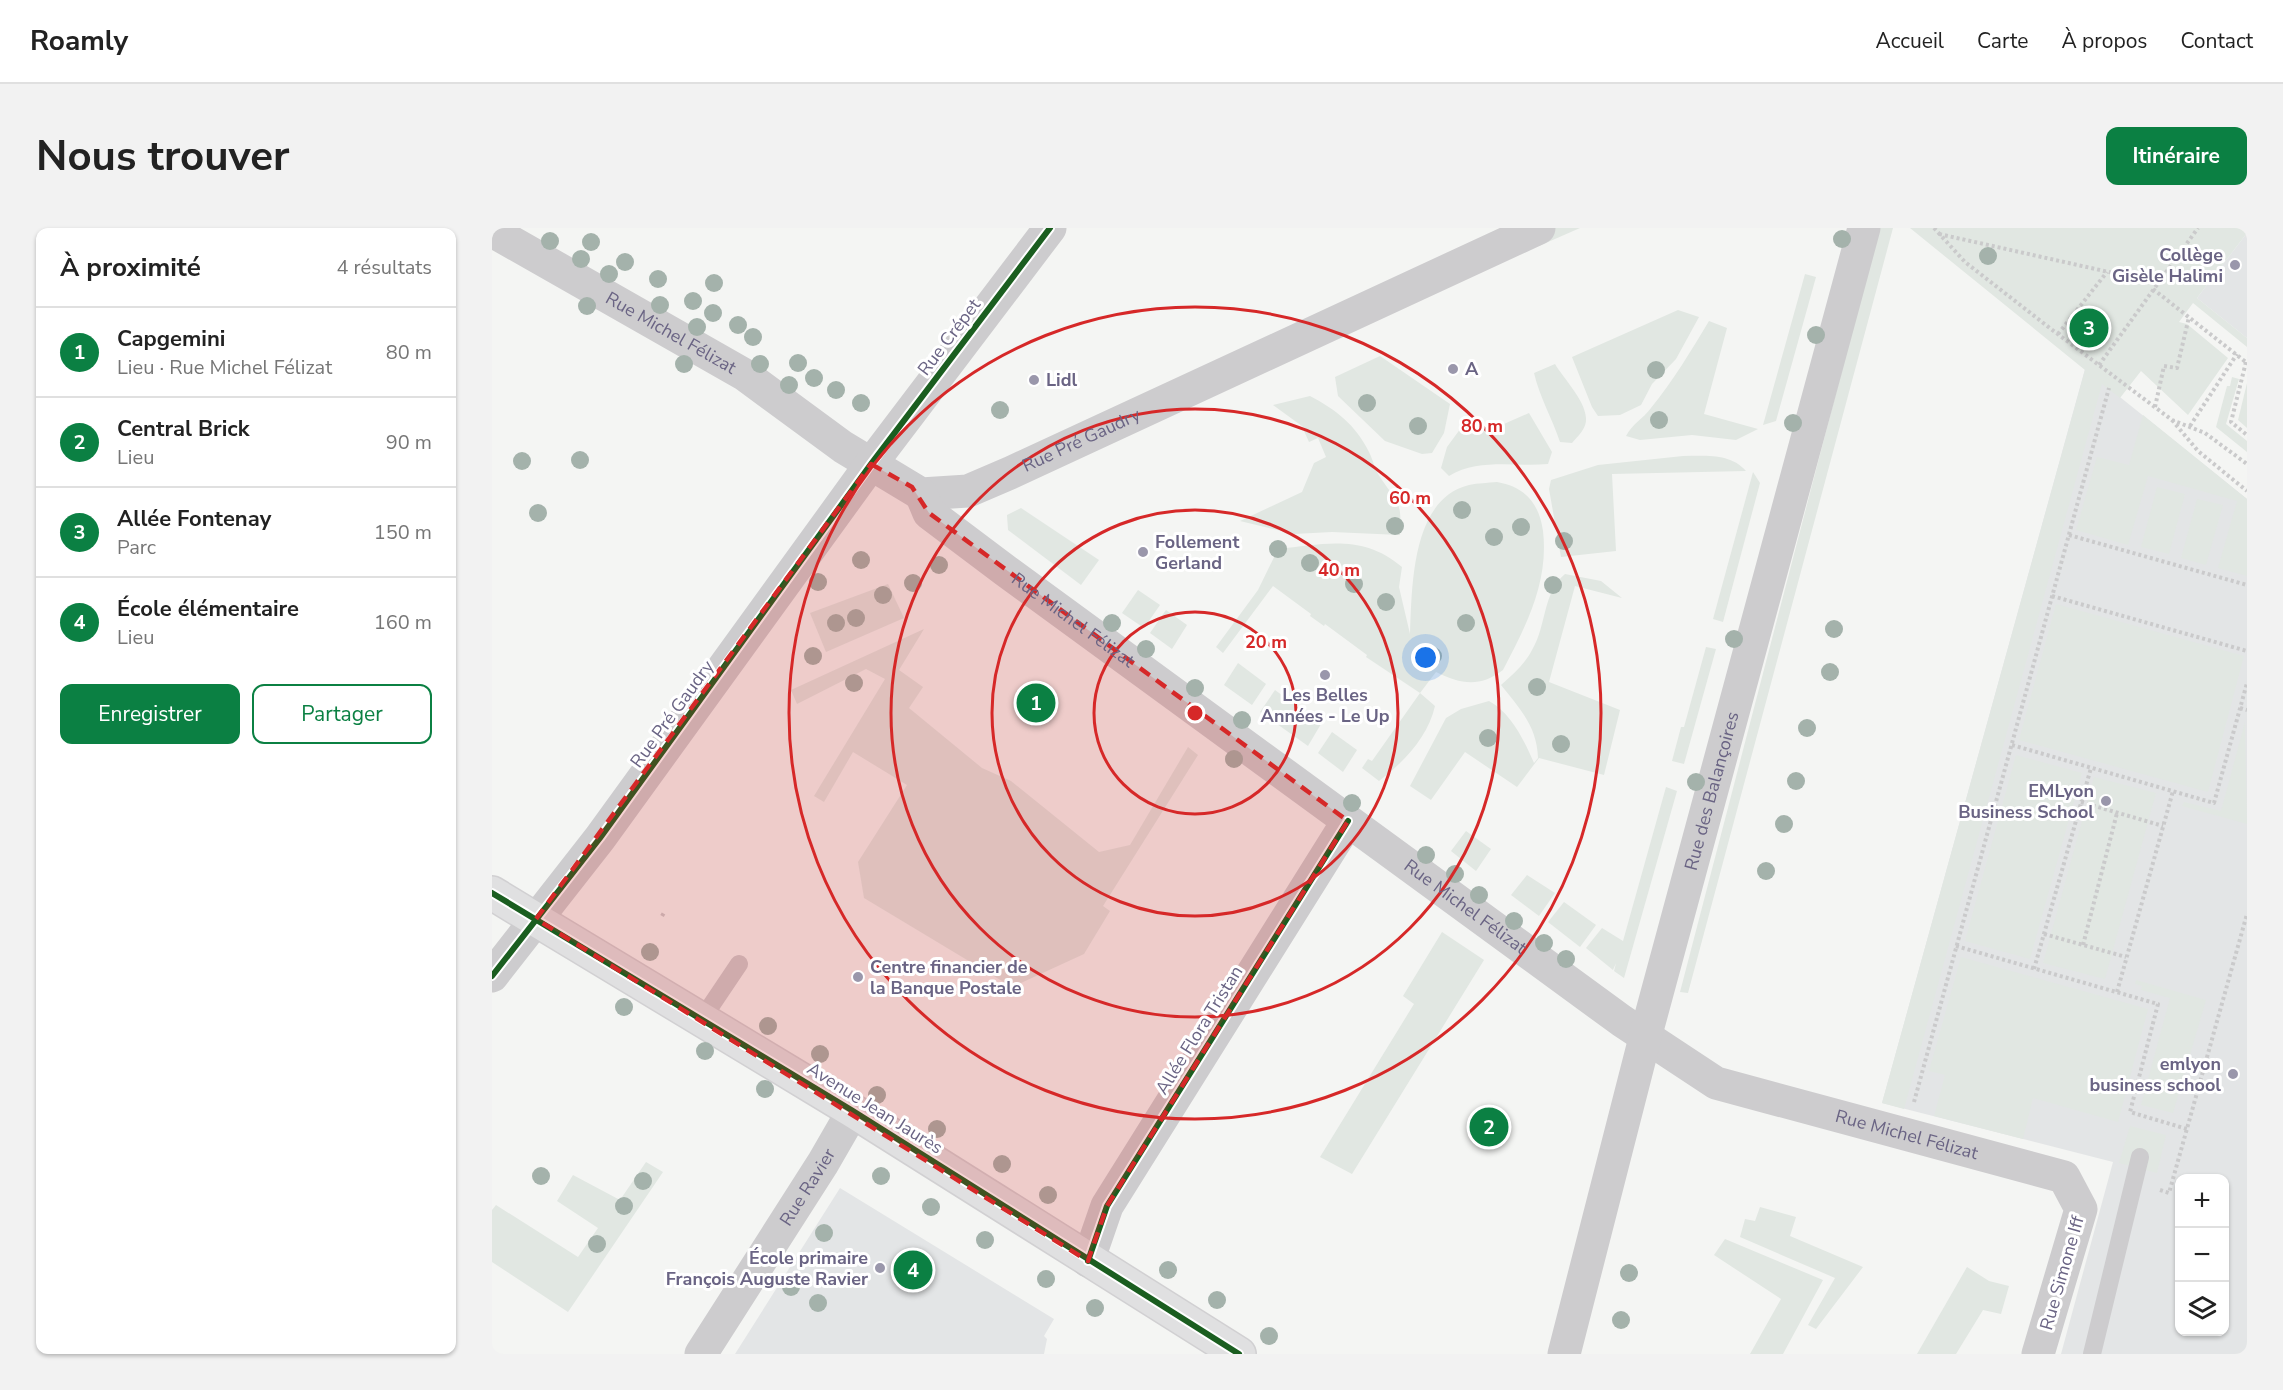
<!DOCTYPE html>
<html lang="fr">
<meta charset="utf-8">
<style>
body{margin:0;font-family:"Nunito Sans",sans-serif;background:#f2f2f2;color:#222}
.controls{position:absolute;right:18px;bottom:18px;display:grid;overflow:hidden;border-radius:12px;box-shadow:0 2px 4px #0004}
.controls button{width:54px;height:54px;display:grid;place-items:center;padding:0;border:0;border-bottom:2px solid #e0e0e0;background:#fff;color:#222;font:30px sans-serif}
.you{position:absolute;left:934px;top:430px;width:21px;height:21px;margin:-15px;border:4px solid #fff;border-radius:50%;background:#1a73e8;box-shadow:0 0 0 9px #1a73e833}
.badge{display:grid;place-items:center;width:39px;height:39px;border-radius:50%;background:#0b8043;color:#fff;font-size:20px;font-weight:700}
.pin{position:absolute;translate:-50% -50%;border:3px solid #fff;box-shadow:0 2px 6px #0006}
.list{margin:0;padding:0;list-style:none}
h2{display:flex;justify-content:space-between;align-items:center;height:78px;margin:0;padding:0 24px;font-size:26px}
h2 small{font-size:20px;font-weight:400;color:#767676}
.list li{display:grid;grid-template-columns:39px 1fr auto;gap:18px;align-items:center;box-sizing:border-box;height:90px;padding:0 24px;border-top:2px solid #e0e0e0}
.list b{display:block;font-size:22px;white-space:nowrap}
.list p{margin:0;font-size:20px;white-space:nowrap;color:#767676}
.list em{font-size:20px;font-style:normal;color:#767676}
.actions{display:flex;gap:12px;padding:18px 24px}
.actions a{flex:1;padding:14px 0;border:2px solid #0b8043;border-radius:12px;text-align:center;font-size:21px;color:#0b8043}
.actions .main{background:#0b8043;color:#fff}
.icon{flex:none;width:33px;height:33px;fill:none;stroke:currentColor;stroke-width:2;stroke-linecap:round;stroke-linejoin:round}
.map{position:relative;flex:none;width:1755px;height:1126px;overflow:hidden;border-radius:12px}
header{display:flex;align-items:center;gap:36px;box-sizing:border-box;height:84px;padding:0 30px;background:#fff;border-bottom:2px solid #e0e0e0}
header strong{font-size:28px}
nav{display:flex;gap:33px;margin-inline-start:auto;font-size:21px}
.intro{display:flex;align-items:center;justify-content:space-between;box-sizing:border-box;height:144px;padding:0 36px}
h1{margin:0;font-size:42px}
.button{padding:15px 27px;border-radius:12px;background:#0b8043;color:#fff;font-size:21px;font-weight:700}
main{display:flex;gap:36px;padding:0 36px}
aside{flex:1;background:#fff;border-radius:12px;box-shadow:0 2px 4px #0004}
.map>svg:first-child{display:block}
</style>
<header>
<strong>Roamly</strong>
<nav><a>Accueil</a><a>Carte</a><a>À propos</a><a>Contact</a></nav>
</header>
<div class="intro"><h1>Nous trouver</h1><a class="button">Itinéraire</a></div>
<main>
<aside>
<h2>À proximité<small>4 résultats</small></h2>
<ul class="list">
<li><span class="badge">1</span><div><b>Capgemini</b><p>Lieu · Rue Michel Félizat</p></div><em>80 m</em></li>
<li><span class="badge">2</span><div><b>Central Brick</b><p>Lieu</p></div><em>90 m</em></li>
<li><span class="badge">3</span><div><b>Allée Fontenay</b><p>Parc</p></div><em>150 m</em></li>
<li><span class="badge">4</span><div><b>École élémentaire</b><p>Lieu</p></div><em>160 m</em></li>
</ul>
<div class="actions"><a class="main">Enregistrer</a><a>Partager</a></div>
</aside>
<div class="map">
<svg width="1755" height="1126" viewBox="0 0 1755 1126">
<rect width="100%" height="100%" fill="#f4f5f3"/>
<g fill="#e3e5e6" fill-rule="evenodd">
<path d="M1755,5v105l-50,-40z"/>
<path d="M1593,141l162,130v855h-186l52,-192 -231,-59zM1688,950h44v154h-44z"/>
<path d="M348,960l214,131 -10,17 3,3 -3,15h-309z"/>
</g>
<g fill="#e1e7e2">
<path d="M1062,0h26l-41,18z"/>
<path d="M1387,0h14l-205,765 -8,-1z"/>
<path d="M1418,0h337v5l-50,65 50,40v9l-54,-44 -14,19 8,2 41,34 -40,57 -47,-44 -21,27 -18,-14 -198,725 -22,-6 203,-733z"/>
<path d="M1313,46l11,3 -40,144 -13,4z"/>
<path d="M1186,82l21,7 -23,42 -24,25 -11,21 -21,10 -22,1 -6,-9 -20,-50z"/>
<path d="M1217,93l18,7 -23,86 54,15 -22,11 -44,-5 -52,5 -14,-4c7,-13 17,-17 25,-28 22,-27 40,-57 58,-87z"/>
<path d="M888,128l70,48 -6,29 -12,20 -10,1 -37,-13 -47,-45 -3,-19z"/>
<path d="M1063,136c9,15 30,36 31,54 1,10 -8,18 -14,25l-12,-1c-8,-24 -20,-44 -26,-69z"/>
<path d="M1740,149l7,2 -13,45 21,17v11l-31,-25 11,-41h3z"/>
<path d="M1755,155v45l-9,-8z"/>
<path d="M818,168c25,13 46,29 59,56 4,8 6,18 11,25 18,27 22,23 20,58l-68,-3 -38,2 -54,-13 62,-29 12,-29 12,-6 -8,-19 -9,4 -5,-11 2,-2 -33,-24z"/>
<path d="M1037,185l23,39 -4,12c-34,3 -69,-6 -99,12l-8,-8 6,-21 22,-30 19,14z"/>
<path d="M1651,187l104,84v77l-29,-8 19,-67 -89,-25 -20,69 -52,-15 21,-73 32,8z"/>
<path d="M1191,228c23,0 47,-3 63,15l-134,3 4,77 -55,6 -12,-68 2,-9 47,-15z"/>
<path d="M1261,244l7,11 -37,139 -10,-3z"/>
<path d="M1005,254c28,5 42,21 46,49 6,51 -17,95 -40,139 -24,18 -42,14 -67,2l-16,21 15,13c-7,31 -31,56 -56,75l-17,-13 6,-9 4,2 48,-68 -54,-36 1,-2 -42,-31 -1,2 -14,-10 1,-2 -38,-28 -50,67 -7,-6 42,-57 20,-41c47,-5 85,-15 124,18l-3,20 11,47c2,-46 1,-135 59,-149 9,-2 19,-2 28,-3z"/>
<path d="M1665,259l28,7 -16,60 -28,-7z"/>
<path d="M1705,271l26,6 -17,60 -25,-7z"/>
<path d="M529,280l78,52 -18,25 -73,-55 -1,-15z"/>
<path d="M1073,346l36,7 21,17 -47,-12 -26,96 71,28 -16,65 -65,-17 -22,29 -52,-35 -34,48 -21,-14 36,-68 15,-9 28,-8c22,12 35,39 45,62l4,-5c-1,-32 -18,-49 -37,-73 11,-10 24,-21 31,-35 15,-25 10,-56 33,-76z"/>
<path d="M396,356l16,34 -78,34 -16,-39z"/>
<path d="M646,362l22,15 -16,23 -22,-15z"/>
<path d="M1564,376l188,52 -36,136 -189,-52z"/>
<path d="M674,382l21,15 -15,24 -22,-16z"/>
<path d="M432,401l-25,41 24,17 -14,21 73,60 29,13 88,71 31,-7 58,-98 10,8 -95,151 7,5 -26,43 -72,33 -148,-89 -6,-36 49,-77 -54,-33 -29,50 -10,-6 71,-117 -19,-10 -69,35 -6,-14z"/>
<path d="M1214,419l10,2 -32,115 -12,-3 9,-34h3z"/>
<path d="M746,435l28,21 -14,21 -28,-20z"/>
<path d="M783,462l46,34 -13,22 -48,-34z"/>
<path d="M1753,494l2,102 -65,-18 2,-4 37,9z"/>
<path d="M840,504l25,18 -14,22 -25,-19z"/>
<path d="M1524,527l66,18 -52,186 -65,-18z"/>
<path d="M1602,549l62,16 -51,186 -62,-16z"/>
<path d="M1174,559l11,4 -53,187 -10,-7 2,-8 -3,7 -27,-22 16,-20 21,13z"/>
<path d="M974,603l25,18 -15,22 -25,-20z"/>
<path d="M1035,647l28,18 -16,23 -28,-21z"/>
<path d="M1072,674l32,23 -16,22 -32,-25z"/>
<path d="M950,704l42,28 -132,214 -32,-17 94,-153 -11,-8z"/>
<path d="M1469,729l187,52 -30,113 -85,-24 -10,41 -89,-23 11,-41 -16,-4z"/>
<path d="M1644,752l70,20 -33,113 -32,-8 29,-107 -29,-8 1,-4 -7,-2z"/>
<path d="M1638,898l36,9 -9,38 -38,-10z"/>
<path d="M154,934l17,10 -95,140 -76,-50v-52l4,-5 82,52 20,-29 -41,-27 16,-26 47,25z"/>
<path d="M1268,979l36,10 -6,19 73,31 -47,62 -8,-4 27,-47 -95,-41 5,-18 10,2z"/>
<path d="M1233,1011l98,41 -40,74h-33l31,-55 -67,-44z"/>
<path d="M1475,1039l22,14 20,5 -8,28 -18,-4 -27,44h-39z"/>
</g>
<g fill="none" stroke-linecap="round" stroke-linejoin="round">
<g stroke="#d1d0d2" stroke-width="36">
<path id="secondary" d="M0,665l361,218 386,243"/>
</g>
<g stroke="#cacacb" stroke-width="4" stroke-dasharray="3 3" stroke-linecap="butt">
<path d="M1442,0l31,34 86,67 121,91 33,13 42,31"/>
<path d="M1447,6l219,49"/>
<path d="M1661,61l94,74"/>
<path d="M1566,106l49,-62"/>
<path d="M1754,134l-15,60 16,13"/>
<path d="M1607,137l99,-137"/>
<path d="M1663,179l9,-41 13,2 12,-51"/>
<path d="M1680,192l26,31 49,40"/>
<path d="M1698,198l47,-72"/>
<path d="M1577,307l178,50"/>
<path d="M1560,368l195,55"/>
<path d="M1748,480l7,2"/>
<path d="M1520,517l202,58 33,-120"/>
<path d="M1589,574l82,24"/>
<path d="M170,688l3,-5"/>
<path d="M1552,706l82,23"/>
<path d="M1591,717l34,-132"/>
<path d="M1464,718l202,58 -28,108 57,17"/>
<path d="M1542,741l57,-201"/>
<path d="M1625,764l56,-201"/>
<path d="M1422,874l195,-714"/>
<path d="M1668,962l9,3 78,-279"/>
</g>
<g stroke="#cdccce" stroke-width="18">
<path d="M210,791l37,-55"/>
<path d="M1600,1126l48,-197"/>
</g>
<g stroke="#cdccce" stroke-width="33">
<path id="s1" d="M0,3l253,144 98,72 78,47 47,-3 42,-18 529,-245"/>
<path id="s2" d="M429,266l8,19 77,58 616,450 94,62 348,94 17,32 -43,145"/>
<path d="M0,748l108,-138 271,-374 179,-236"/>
<path d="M596,1033l19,-55 241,-385"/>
<path id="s3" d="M209,1126l122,-191 30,-52"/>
<path id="s4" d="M1072,1126l82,-320 218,-806"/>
</g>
<use href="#secondary" stroke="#e0e0e1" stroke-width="33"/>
<g stroke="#fff" stroke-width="10">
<g id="cycleway">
<path d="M0,665l361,218 386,243"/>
<path d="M0,748l108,-138 271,-374 179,-236"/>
<path d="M596,1033l19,-55 241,-385"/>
</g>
</g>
<use href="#cycleway" stroke="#1b5e20" stroke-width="6"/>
</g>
<g fill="#a4b2ab">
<circle cx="1350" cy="11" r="9"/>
<circle cx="58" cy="13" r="9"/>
<circle cx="99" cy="14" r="9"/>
<circle cx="1496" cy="28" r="9"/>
<circle cx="89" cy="31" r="9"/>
<circle cx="133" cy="34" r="9"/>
<circle cx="117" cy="46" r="9"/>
<circle cx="166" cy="51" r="9"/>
<circle cx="222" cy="55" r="9"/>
<circle cx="201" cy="73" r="9"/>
<circle cx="168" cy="77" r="9"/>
<circle cx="95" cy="78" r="9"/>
<circle cx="221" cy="85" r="9"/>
<circle cx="246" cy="97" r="9"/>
<circle cx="205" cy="99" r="9"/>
<circle cx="1324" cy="107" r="9"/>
<circle cx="261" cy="109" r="9"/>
<circle cx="306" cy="135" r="9"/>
<circle cx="192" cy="136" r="9"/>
<circle cx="268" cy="136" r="9"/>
<circle cx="1164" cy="142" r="9"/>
<circle cx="322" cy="150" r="9"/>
<circle cx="297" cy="157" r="9"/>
<circle cx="344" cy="162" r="9"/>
<circle cx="369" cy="175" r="9"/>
<circle cx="875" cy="175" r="9"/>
<circle cx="508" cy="182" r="9"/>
<circle cx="1167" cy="192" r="9"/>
<circle cx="1301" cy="195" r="9"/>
<circle cx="926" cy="198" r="9"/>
<circle cx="88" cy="232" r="9"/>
<circle cx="30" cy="233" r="9"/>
<circle cx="970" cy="282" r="9"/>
<circle cx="46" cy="285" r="9"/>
<circle cx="903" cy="298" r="9"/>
<circle cx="1029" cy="299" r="9"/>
<circle cx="1002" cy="309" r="9"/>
<circle cx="1072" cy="313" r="9"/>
<circle cx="786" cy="321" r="9"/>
<circle cx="369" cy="332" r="9"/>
<circle cx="818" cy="335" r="9"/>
<circle cx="447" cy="337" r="9"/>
<circle cx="326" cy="354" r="9"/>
<circle cx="421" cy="355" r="9"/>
<circle cx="862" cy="356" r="9"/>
<circle cx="1061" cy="357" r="9"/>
<circle cx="391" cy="367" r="9"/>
<circle cx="894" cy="374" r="9"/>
<circle cx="364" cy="390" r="9"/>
<circle cx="344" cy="395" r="9"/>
<circle cx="620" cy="395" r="9"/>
<circle cx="974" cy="395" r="9"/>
<circle cx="1342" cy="401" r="9"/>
<circle cx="1242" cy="411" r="9"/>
<circle cx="654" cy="421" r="9"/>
<circle cx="321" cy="428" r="9"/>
<circle cx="941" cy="428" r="9"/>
<circle cx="1338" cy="444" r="9"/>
<circle cx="362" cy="455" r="9"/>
<circle cx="1045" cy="459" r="9"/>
<circle cx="703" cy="460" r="9"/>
<circle cx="750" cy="492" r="9"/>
<circle cx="1315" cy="500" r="9"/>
<circle cx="996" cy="510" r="9"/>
<circle cx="1069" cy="516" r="9"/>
<circle cx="742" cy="531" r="9"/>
<circle cx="1304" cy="553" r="9"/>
<circle cx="1204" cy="554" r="9"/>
<circle cx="860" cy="575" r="9"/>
<circle cx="1292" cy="596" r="9"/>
<circle cx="934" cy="627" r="9"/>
<circle cx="1274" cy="643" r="9"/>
<circle cx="963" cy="646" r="9"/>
<circle cx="987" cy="667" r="9"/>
<circle cx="1022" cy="693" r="9"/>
<circle cx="1052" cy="715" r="9"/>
<circle cx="158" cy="724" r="9"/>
<circle cx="1074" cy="731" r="9"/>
<circle cx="132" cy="779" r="9"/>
<circle cx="276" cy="798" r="9"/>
<circle cx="213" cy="823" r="9"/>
<circle cx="328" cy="826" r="9"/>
<circle cx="273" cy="861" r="9"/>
<circle cx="385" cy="867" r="9"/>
<circle cx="445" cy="901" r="9"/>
<circle cx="510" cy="936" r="9"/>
<circle cx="49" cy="948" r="9"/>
<circle cx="389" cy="948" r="9"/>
<circle cx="151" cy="953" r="9"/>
<circle cx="556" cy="967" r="9"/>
<circle cx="132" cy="978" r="9"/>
<circle cx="439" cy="979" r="9"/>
<circle cx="332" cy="1005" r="9"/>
<circle cx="493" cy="1012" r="9"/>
<circle cx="105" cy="1016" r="9"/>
<circle cx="676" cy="1042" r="9"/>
<circle cx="1137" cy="1045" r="9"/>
<circle cx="554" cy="1051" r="9"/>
<circle cx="299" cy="1059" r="9"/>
<circle cx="725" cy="1072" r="9"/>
<circle cx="326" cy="1075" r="9"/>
<circle cx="603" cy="1080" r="9"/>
<circle cx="1129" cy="1092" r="9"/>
<circle cx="777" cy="1108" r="9"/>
</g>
<path fill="#d62828" fill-opacity="0.2" stroke="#d62828" stroke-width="4.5" stroke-dasharray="12 8" stroke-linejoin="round" d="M379,236l41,23 17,26 419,308 -241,385 -19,55 -552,-342z"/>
<g fill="none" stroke="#d62828" stroke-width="3">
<circle cx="703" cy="485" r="101"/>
<circle cx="703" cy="485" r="203"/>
<circle cx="703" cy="485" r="304"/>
<circle cx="703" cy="485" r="406"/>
</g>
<g fill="#9a97ab" stroke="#fff" stroke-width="2">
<circle cx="1743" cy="37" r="6"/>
<circle cx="961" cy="141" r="6"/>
<circle cx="542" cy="152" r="6"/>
<circle cx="651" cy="324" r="6"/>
<circle cx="833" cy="447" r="6"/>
<circle cx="1614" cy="573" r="6"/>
<circle cx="366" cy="749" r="6"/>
<circle cx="1741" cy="846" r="6"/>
<circle cx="388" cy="1040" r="6"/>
</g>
<g text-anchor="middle" stroke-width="6" stroke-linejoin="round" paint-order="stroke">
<g font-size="18" font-weight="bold" fill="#6a6484" stroke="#fff" text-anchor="end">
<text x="1731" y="33">Collège<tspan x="1731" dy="21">Gisèle Halimi</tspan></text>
<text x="973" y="147" text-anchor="start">A</text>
<text x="554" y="158" text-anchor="start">Lidl</text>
<text x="663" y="320" text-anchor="start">Follement<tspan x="663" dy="21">Gerland</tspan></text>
<text x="833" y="473" text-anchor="middle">Les Belles<tspan x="833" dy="21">Années - Le Up</tspan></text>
<text x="1602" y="569">EMLyon<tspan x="1602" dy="21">Business School</tspan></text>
<text x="378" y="745" text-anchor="start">Centre financier de<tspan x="378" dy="21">la Banque Postale</tspan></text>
<text x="1729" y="842">emlyon<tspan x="1729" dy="21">business school</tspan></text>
<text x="376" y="1036">École primaire<tspan x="376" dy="21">François Auguste Ravier</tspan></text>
</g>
<g font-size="18" fill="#6a6484" stroke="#fff">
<text dy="6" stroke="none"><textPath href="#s1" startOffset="206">Rue Michel Félizat</textPath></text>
<text transform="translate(457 109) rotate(-53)" y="6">Rue Crépet</text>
<text dy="6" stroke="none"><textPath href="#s1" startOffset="675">Rue Pré Gaudry</textPath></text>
<text dy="6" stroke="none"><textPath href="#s2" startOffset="200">Rue Michel Félizat</textPath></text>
<text transform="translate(180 486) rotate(-54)" y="6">Rue Pré Gaudry</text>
<text dy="6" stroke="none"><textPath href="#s4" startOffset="582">Rue des Balançoires</textPath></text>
<text dy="6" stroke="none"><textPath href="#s2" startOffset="686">Rue Michel Félizat</textPath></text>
<text transform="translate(707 802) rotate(-58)" y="6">Allée Flora Tristan</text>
<text transform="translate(383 880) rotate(32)" y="6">Avenue Jean Jaurès</text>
<text dy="6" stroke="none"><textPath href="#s2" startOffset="1190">Rue Michel Félizat</textPath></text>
<text dy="6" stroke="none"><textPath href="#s3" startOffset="198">Rue Ravier</textPath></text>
<text transform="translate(1570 1045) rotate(-74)" y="6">Rue Simone Iff</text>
</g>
</g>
<circle cx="703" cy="485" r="9" fill="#d62828" stroke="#fff" stroke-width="3"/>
<g font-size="18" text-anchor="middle" font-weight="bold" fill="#d62828" stroke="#fff" stroke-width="6" stroke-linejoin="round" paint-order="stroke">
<text x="990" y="204">80 m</text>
<text x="918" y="276">60 m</text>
<text x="847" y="348">40 m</text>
<text x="774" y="420">20 m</text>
</g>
</svg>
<div class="controls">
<button>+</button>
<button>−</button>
<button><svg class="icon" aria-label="layers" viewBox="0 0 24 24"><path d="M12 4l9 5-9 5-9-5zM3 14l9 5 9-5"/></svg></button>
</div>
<div class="you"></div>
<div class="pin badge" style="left:544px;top:475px">1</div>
<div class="pin badge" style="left:997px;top:899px">2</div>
<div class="pin badge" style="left:1597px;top:100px">3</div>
<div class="pin badge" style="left:421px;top:1042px">4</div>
</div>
</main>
